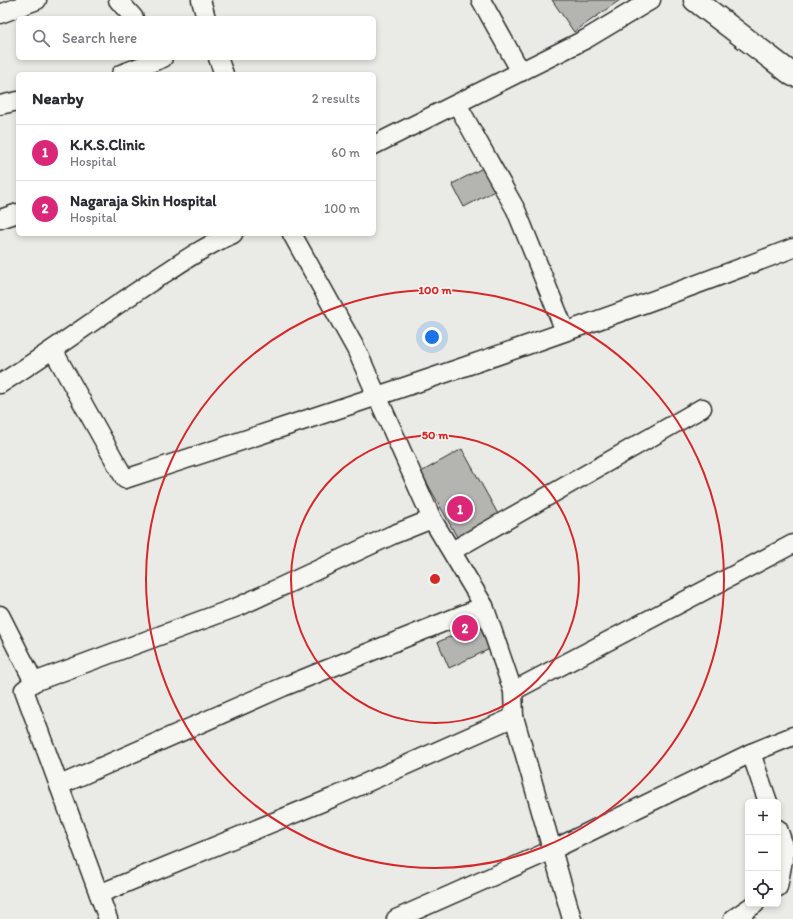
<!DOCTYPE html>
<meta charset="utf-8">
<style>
body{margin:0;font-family:Itim,sans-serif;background:#f2f2f3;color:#2b2b33}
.controls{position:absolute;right:12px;bottom:12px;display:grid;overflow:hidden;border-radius:6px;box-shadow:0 2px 6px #0003}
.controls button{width:36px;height:36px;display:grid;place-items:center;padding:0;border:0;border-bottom:1px solid #e1e1e2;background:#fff;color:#2b2b33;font:20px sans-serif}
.you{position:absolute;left:432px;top:337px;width:14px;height:14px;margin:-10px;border:3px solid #fff;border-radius:50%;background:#1a73e8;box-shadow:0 0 0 6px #1a73e833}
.badge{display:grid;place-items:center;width:26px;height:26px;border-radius:50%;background:#db2777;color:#fff;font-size:13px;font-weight:700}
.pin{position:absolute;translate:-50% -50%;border:2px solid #fff;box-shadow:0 1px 4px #0006}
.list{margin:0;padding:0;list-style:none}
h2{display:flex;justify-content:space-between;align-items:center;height:52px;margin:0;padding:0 16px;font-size:17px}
h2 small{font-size:13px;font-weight:400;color:#7c7c81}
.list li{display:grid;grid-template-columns:26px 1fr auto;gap:12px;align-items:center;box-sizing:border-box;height:56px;padding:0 16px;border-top:1px solid #e1e1e2}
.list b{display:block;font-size:15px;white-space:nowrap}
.list p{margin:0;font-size:13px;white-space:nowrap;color:#7c7c81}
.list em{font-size:13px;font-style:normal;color:#7c7c81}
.icon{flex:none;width:22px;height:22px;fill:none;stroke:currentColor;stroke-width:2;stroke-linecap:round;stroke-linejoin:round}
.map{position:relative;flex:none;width:793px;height:919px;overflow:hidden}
.search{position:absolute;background:#fff;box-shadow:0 2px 6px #0003;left:16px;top:16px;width:360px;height:44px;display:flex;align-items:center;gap:10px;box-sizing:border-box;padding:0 14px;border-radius:6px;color:#7c7c81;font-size:15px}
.panel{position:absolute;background:#fff;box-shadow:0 2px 6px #0003;left:16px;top:72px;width:360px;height:164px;border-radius:6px}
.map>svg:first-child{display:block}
</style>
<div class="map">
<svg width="793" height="919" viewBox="0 0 793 919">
<rect width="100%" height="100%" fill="#eaeae6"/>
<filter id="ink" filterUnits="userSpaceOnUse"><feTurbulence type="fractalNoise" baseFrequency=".025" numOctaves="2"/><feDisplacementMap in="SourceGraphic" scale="8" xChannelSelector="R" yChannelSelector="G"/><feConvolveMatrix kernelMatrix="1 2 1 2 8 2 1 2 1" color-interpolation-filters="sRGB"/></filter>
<g filter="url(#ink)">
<g fill="#b4b4b1" stroke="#2b2b2b">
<path d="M552,0h68l-46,32z"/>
<path d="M496,161l12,23 -44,23 -12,-23z"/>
<path d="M462,449l36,65 -41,23 -36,-65z"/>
<path d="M481,623l11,25 -43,20 -11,-26z"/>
</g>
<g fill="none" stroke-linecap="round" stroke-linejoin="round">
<g stroke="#2b2b2b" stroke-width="21">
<g id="minor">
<path d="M118,0l16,18"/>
<path d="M201,0l5,18"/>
<path d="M481,0l40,72"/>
<path d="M0,14l37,-14"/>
<path d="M218,58l6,16"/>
<path d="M121,74l42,-16"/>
<path d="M457,104l59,106 49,121"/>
<path d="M0,105l18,-4"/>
<path d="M374,145l212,-106 65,-39"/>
<path d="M0,219l18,-6"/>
<path d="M292,234l65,117 75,168 52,87 29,85 1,26 58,202"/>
<path d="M53,350l72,129c224,-73 448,-146 668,-231"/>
<path d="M0,384c55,-34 107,-74 162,-109 23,-15 45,-30 71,-41"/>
<path d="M452,551l250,-143"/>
<path d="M0,615l34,67"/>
<path d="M513,691l280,-147"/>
<path d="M751,753l17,49"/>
<path d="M60,785l223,-98 201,-81"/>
<path d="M778,829l7,20 -7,38"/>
<path d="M99,894l233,-96 182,-81"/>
<path d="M108,919l-84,-229 10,-8 206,-76 152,-71 40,-16"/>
<path d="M396,919l156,-69 199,-97 42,-17"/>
<path d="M733,919l22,-15"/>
</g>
</g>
<g stroke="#2b2b2b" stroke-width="25">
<path id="secondary" d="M695,0l98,75"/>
</g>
<use href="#minor" stroke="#f6f6f2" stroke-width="18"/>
<use href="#secondary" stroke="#f6f6f2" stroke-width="22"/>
</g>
</g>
<g fill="none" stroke="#d62828" stroke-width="2">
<circle cx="435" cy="579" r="144"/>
<circle cx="435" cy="579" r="289"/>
</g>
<circle cx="435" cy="579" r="6" fill="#d62828" stroke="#f6f6f2" stroke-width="2"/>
<g font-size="12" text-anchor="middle" font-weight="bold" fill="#d62828" stroke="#f6f6f2" stroke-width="3" stroke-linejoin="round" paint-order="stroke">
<text x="435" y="294">100 m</text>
<text x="435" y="439">50 m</text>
</g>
</svg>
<div class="controls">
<button>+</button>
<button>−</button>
<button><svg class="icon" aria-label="locate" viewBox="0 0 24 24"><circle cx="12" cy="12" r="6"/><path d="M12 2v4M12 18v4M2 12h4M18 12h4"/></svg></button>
</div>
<div class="you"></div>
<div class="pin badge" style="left:460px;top:509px">1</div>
<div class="pin badge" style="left:465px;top:628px">2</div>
<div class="search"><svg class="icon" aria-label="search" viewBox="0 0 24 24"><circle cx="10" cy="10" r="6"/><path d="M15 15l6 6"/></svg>Search here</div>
<section class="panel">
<h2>Nearby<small>2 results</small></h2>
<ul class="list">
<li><span class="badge">1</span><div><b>K.K.S.Clinic</b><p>Hospital</p></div><em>60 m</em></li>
<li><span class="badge">2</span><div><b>Nagaraja Skin Hospital</b><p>Hospital</p></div><em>100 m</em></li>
</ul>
</section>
</div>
